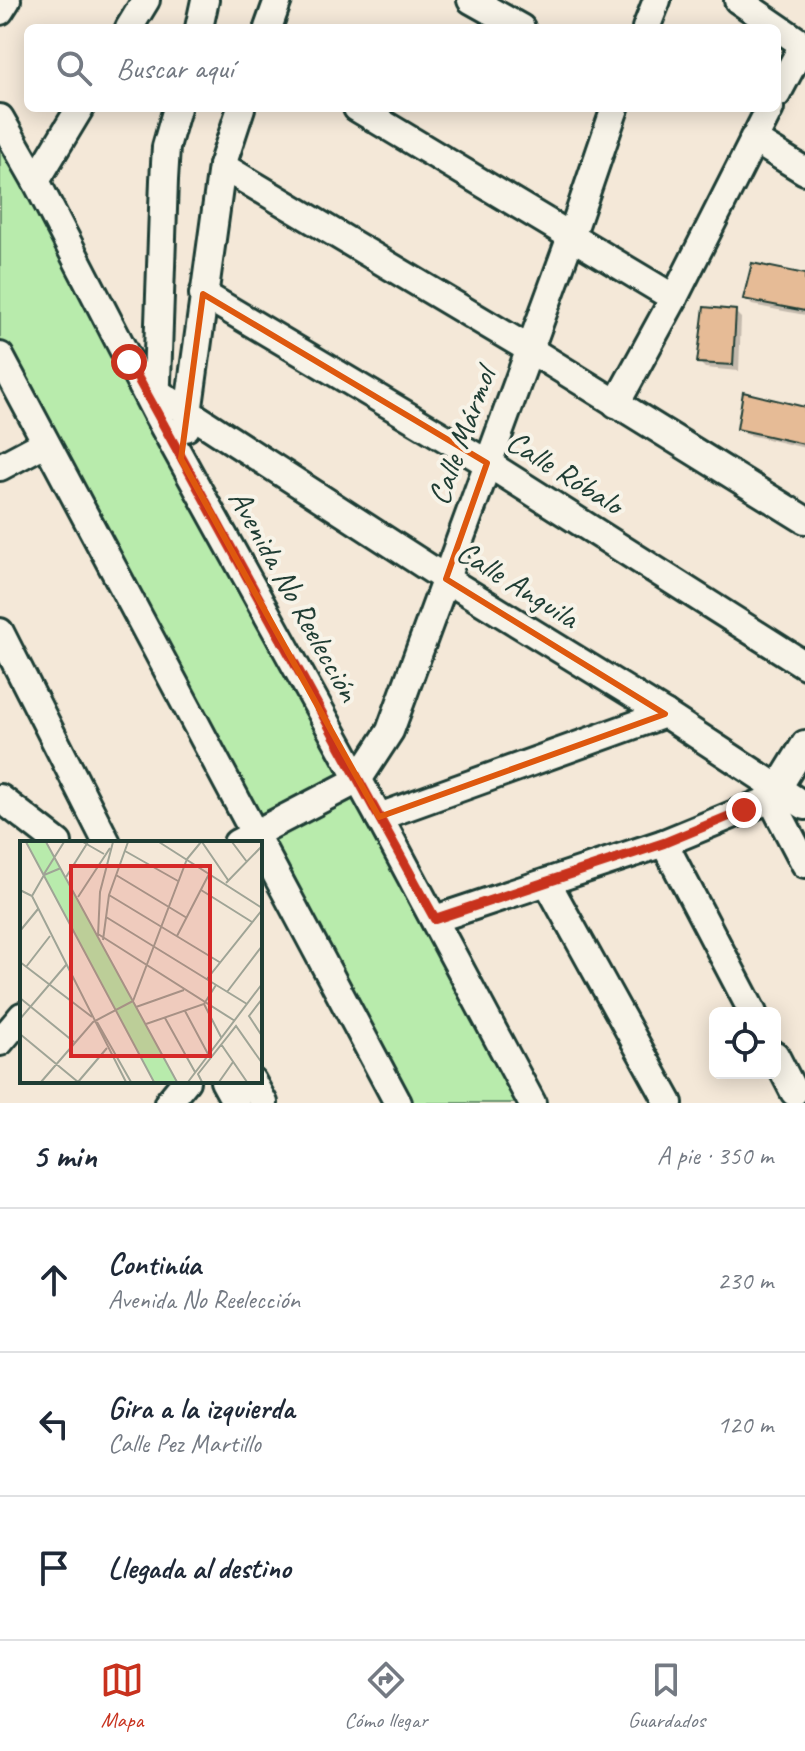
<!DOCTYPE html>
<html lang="es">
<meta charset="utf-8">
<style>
body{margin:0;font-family:Caveat,sans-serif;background:#f2f2f3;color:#1f2937}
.controls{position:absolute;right:24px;bottom:24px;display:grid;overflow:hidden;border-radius:12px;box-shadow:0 4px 20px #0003}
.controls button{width:72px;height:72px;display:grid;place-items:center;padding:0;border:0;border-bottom:2px solid #e0e1e3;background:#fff;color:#1f2937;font:40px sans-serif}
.stop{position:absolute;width:24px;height:24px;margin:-18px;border:6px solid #c8321e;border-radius:50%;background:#fff}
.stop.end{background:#c8321e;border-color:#fff;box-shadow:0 2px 8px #0008}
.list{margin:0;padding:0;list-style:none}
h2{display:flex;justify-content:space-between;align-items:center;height:104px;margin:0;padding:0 32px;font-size:34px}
h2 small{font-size:26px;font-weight:400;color:#747a83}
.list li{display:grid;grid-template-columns:52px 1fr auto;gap:24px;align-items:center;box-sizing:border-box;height:144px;padding:0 32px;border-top:2px solid #e0e1e3}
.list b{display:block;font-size:30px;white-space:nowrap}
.list p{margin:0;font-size:26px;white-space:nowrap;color:#747a83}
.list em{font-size:26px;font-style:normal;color:#747a83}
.icon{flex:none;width:44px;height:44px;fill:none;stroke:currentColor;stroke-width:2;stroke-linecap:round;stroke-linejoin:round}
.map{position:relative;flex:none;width:805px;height:1103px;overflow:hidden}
.search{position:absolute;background:#fff;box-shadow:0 4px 20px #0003;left:24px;right:24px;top:24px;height:88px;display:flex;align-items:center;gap:20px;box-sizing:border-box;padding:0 28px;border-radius:12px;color:#747a83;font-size:30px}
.sheet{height:536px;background:#fff}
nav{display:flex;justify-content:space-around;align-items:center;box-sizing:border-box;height:112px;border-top:2px solid #e0e1e3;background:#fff;font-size:22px;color:#747a83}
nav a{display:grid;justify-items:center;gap:4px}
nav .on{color:#c8321e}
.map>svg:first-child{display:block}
</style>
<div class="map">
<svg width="805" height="1103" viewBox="0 0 805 1103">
<rect width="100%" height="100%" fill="#f4e8d8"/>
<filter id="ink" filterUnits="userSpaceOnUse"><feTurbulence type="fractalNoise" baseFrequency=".0125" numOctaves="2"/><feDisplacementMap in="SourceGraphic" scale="16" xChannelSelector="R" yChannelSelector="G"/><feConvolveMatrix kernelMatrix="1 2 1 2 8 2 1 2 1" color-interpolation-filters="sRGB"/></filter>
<g filter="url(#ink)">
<path fill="#b8ebac" stroke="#6c9470" stroke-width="2" d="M0,125l532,978h-134l-398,-750z"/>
<g fill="#0003">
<path d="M805,276v39l-53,-10 -6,-6z"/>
<path d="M735,312l6,6 -2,53 -34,-3 -6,-6z"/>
<path d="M745,395l60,14v39l-60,-14 -6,-6z"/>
</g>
<g fill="#e6bb96" stroke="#1f3d34" stroke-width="2">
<path d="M752,263l53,11v37l-62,-12z"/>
<path d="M704,307l32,3 -3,55 -36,-2z"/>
<path d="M743,392l62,15 -1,37 -67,-15z"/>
</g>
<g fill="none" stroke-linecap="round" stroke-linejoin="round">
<g stroke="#1f3d34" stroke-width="32">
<g id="minor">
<path d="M471,0l50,28"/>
<path d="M738,0l67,46"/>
<path d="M0,11l7,-11"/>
<path d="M129,28l17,-28"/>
<path d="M199,28l6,-28"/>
<path d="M268,28l10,-28"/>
<path d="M646,28l11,-28"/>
<path d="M777,94l26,-49"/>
<path d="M357,108l317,190"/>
<path d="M0,118l36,63 120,232 223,404 153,286"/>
<path d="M753,139l52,32"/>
<path d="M222,166l307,183 276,171"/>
<path d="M36,181l44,-73"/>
<path d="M203,294l284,169 318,202"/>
<path d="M0,356l398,747"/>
<path d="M157,392l289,187 219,135 140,92"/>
<path d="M616,404l58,-106 96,-190"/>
<path d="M156,410l8,-230 2,-33 11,-39"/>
<path d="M186,428l36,-262 19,-58"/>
<path d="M0,467l45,-24"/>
<path d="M0,632l107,211"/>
<path d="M0,798l58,45"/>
<path d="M771,799l34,65"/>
<path d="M379,817l286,-103"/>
<path d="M237,843l121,-63 32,-49 182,-497 43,-126"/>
<path d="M664,843l89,170"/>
<path d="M548,884l121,219"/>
<path d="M435,919l229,-76 107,-44 34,-55"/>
<path d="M0,1042l22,-26"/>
<path d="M775,1055l19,37"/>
<path d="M224,1081l12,22"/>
<path d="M252,1081l12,22"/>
<path d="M168,1103l18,-22"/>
</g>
</g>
<use href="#minor" stroke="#f7f3e8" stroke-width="26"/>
</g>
</g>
<g fill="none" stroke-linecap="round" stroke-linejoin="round" filter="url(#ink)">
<path stroke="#c8321e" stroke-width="10" d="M129,362l306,557 229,-76 80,-33"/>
</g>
<path fill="none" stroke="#de580e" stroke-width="6" stroke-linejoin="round" d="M203,294l284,169 -41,116 219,135 -286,103 -198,-358z"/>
<g text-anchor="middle" stroke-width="8" stroke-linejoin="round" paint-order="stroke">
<g font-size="32" fill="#1f3d34" stroke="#f7f3e8">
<text transform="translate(461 436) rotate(-70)" y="11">Calle Mármol</text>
<text transform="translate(565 472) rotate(32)" y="11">Calle Róbalo</text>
<text transform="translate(518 584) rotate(32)" y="11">Calle Anguila</text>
<text transform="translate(295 595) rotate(61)" y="11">Avenida No Reelección</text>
</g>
</g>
<g transform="translate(20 841)">
<rect width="242" height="242" fill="#f4e8d8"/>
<path d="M6,1h20l131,240h-23z" fill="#b8ebac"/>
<path fill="none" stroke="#9fa496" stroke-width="2" d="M6,1l128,240M26,1l131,240M63,1l21,12M139,1l103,66M182,1l26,38M212,1l15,20M105,10l53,30M24,33l20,-32M96,34l71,43M46,36l22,-35M206,42l36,-37M0,49l12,6 94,186M181,49l51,32M89,54l112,68M12,55l12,-21 17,-7M58,56l32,-49M86,76l141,87M0,90l18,-22M78,93l137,87M78,95l2,-44 13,-50M157,95l32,-62M83,99l6,-45 19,-53M0,121l72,55M6,126l24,-31M187,138l55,-69M207,151l35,-46M0,157l54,44M242,158l-13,17 13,20M184,163l17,33M116,166l48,-17M165,170l23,43M145,177l30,54M0,178l46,-54M77,181l34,60M126,183l58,-20 12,-19M0,193l58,48M201,203l26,38M21,241l52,-60 40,-21 54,-142 14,-17M58,241l29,-34M168,241l74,-98M182,241l-4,-8 38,-48 26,37M199,241l14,-20"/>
<path fill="#d62828" fill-opacity="0.15" stroke="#d62828" stroke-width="4" d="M51,25h139v190h-139z"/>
<rect width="242" height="242" fill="none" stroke="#1f3d34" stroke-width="4"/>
</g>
</svg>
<div class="controls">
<button><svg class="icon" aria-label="locate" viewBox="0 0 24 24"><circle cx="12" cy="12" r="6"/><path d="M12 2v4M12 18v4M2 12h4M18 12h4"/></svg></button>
</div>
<div class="stop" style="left:129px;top:362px"></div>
<div class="stop end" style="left:744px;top:810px"></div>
<div class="search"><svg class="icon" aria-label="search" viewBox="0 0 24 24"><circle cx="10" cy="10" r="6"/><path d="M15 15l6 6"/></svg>Buscar aquí</div>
</div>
<section class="sheet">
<h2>5 min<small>A pie · 350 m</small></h2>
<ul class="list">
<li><svg class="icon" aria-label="ahead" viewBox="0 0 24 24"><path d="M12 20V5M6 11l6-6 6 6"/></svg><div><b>Continúa</b><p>Avenida No Reelección</p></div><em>230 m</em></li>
<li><svg class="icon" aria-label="left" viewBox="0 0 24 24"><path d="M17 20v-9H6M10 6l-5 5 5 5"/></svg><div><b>Gira a la izquierda</b><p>Calle Pez Martillo</p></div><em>120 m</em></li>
<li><svg class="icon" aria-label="arrive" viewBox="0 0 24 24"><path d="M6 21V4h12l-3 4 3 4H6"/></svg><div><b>Llegada al destino</b></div></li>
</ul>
</section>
<nav>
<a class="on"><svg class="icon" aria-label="map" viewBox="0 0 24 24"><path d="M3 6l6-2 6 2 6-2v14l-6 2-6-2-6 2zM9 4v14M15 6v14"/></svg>Mapa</a>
<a><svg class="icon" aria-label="directions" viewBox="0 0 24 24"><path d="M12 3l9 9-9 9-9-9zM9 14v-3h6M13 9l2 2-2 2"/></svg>Cómo llegar</a>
<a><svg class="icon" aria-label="saved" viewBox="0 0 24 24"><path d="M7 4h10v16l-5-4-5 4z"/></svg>Guardados</a>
</nav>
